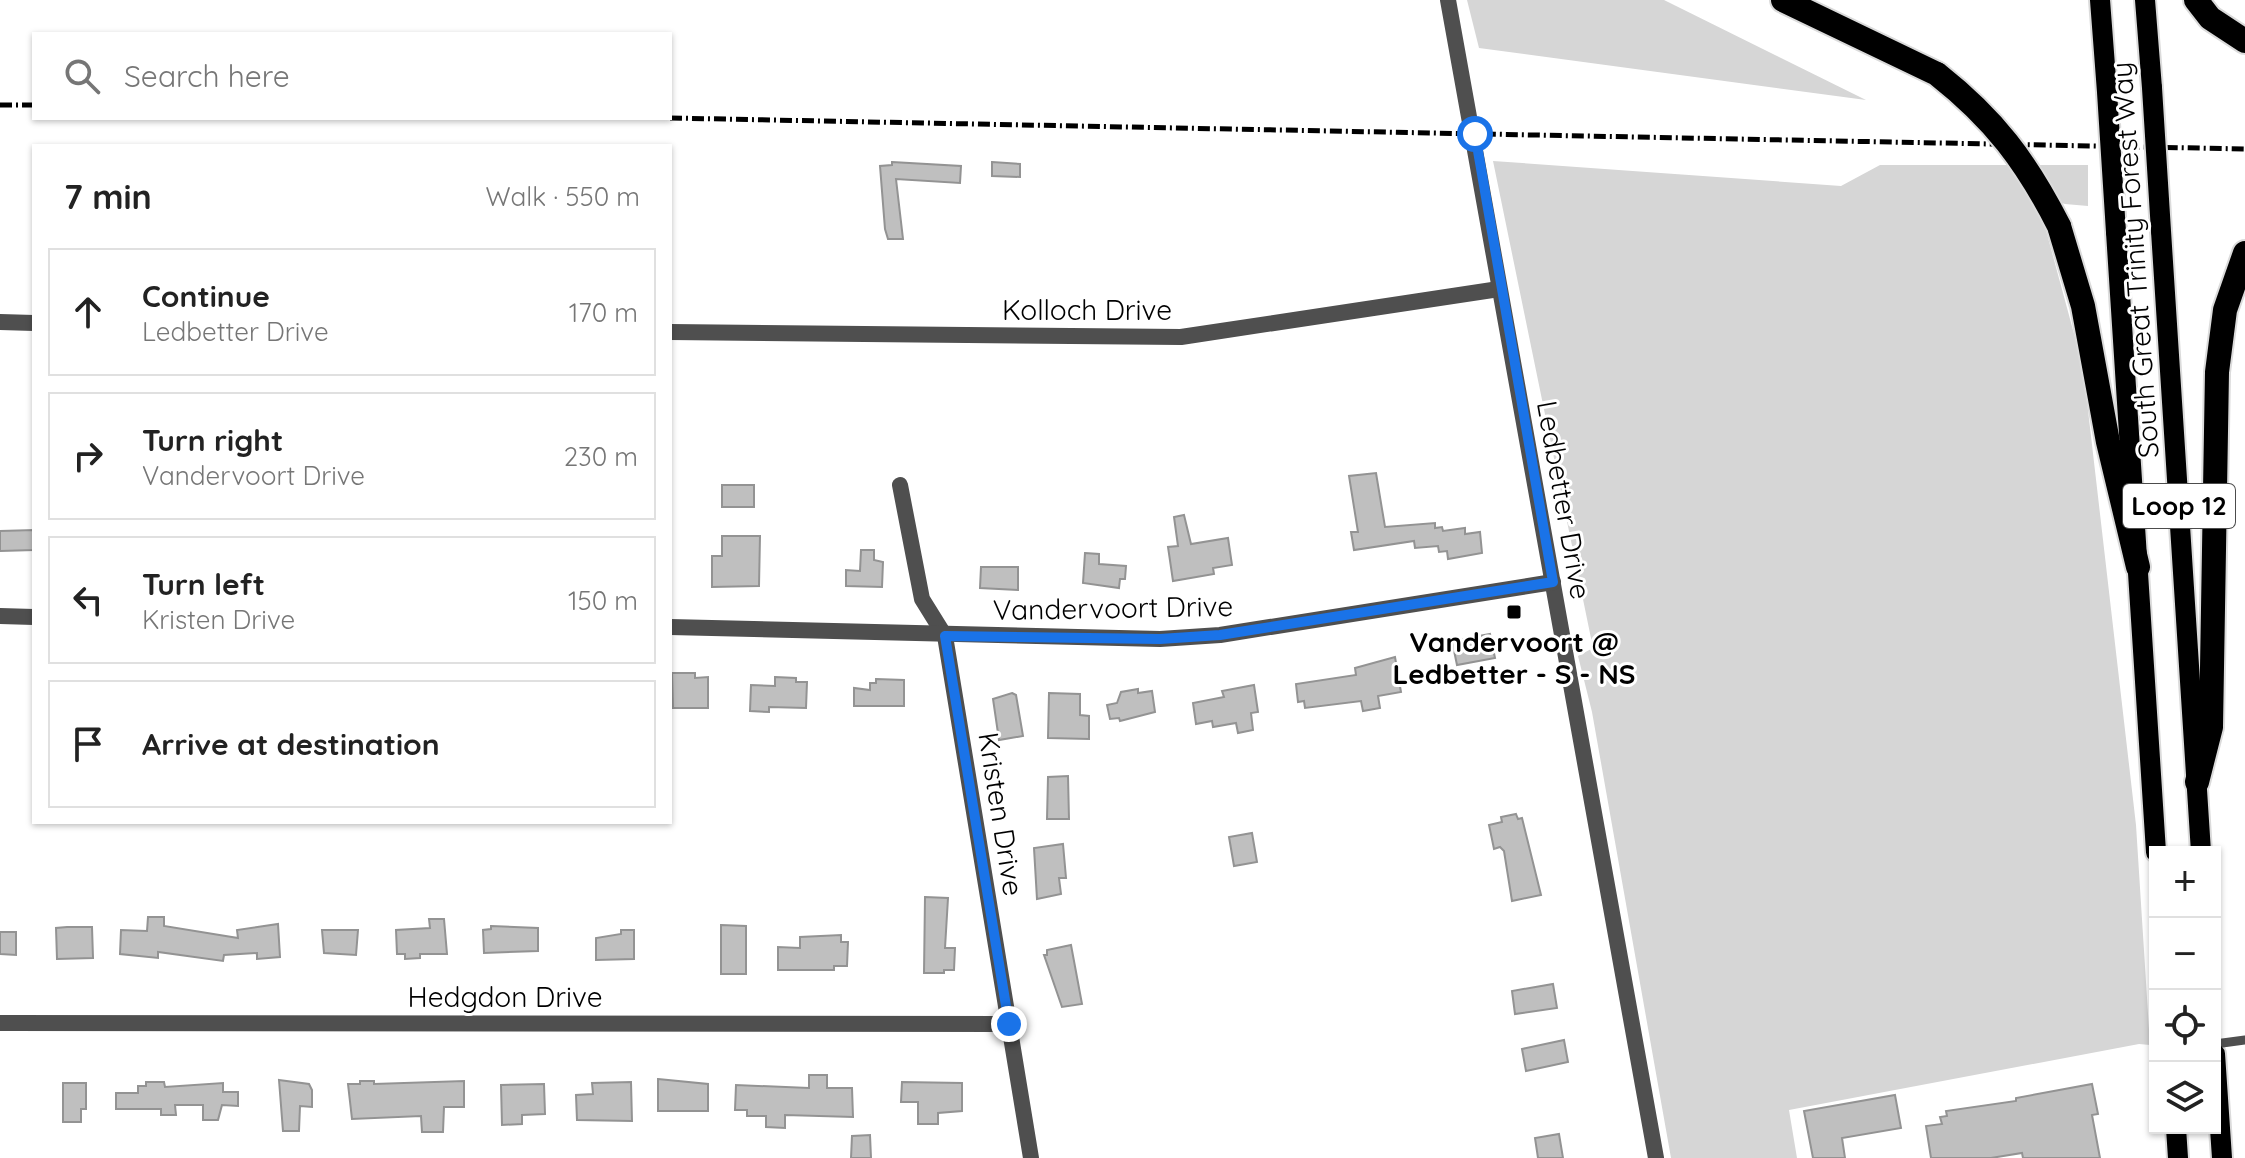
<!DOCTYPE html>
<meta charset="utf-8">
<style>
body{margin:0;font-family:Quicksand,sans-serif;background:#f6f6f6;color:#222}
.controls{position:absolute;right:24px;bottom:24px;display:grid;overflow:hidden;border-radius:0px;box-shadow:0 2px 6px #0004}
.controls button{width:72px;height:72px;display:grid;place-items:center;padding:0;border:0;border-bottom:2px solid #e0e0e0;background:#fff;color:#222;font:40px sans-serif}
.stop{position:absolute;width:24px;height:24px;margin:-18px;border:6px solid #1a73e8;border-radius:50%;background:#fff}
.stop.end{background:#1a73e8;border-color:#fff;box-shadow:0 2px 8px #0008}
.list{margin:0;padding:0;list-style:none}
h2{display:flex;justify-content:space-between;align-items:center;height:104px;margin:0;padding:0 32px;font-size:34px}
h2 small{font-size:26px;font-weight:400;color:#767676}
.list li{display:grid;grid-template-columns:52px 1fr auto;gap:24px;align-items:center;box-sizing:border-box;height:128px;margin:0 16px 16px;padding:0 16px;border:2px solid #e0e0e0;border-radius:0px}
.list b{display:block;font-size:30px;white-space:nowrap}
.list p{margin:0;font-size:26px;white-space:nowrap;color:#767676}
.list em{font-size:26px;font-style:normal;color:#767676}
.icon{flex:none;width:44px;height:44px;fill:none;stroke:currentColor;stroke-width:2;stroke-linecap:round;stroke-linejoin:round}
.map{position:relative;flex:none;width:2245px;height:1158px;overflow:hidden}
.search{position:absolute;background:#fff;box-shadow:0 2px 6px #0004;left:32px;top:32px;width:640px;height:88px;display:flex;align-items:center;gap:20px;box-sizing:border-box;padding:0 28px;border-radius:0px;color:#767676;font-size:30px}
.panel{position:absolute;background:#fff;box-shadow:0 2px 6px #0004;left:32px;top:144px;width:640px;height:680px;border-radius:0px}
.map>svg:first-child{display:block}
</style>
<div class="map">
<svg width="2245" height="1158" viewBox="0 0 2245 1158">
<rect width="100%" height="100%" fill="#fff"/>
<g fill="#d6d6d6">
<path d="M1467,0h197l202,100 -387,-52z"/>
<path d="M1493,161l348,25 39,-21h208v41l-23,-2 -34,-11 9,15 43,159 53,458 14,220 -11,-1 -350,66 8,48h-126l-79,-446 -14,-56 15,-8z"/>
</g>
<g fill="#bfbfbf" stroke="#939393" stroke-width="2">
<path d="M892,162l69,4 -1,17 -64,-4 7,60h-15l-3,-10 -5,-63 12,-1z"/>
<path d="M992,162l28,2v13l-28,-1z"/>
<path d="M1376,473l9,54 50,-4v5l7,-1 1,4 22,-3v6l15,-2 2,21 -34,6 -1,-8 -8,1 -1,-6 -23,2 -1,-7 -60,9 -3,-18h7l-9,-56z"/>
<rect x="722" y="485" width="32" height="22"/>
<path d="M1184,515l7,29 37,-6 4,27 -19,3 1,6 -41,7 -5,-34 10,-1 -4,-29z"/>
<path d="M34,530v20l-34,1v-20z"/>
<path d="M722,536h38l-1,50 -47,1v-31h10z"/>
<path d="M861,550h13v10l9,2 -1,25 -36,-1v-16l14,1z"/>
<path d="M1085,553l14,1v10l27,2 -1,13h-5l-1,9 -36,-5z"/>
<path d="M981,567h37v23l-38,-2z"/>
<path d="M1490,634l5,24 -38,7 -5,-24z"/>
<path d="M1395,657l6,35 -23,4 2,12 -17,3 -2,-10 -56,7 -1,-7 -6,1 -2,-18 60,-9 -1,-7z"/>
<path d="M672,673h23v5l13,-1v31h-35z"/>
<path d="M775,677l21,1v4h11l-1,26 -37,-1v5l-19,-1 1,-26 24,1z"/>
<path d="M876,679l28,1v26h-50v-18l16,2v-7h6z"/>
<path d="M1254,685l4,27 -7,1 2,17 -15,3 -2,-10 -23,4 -1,-6 -16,3 -3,-21 31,-6 -2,-6z"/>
<path d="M1138,689v4l14,-2 3,21 -35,9 -1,-3 -9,1 -3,-14 10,-2 4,-11z"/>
<path d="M1012,693l4,2 7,41 -24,4 -6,-41z"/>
<path d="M1049,693l31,1v21l9,1v23l-41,-1z"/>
<path d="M1068,776l1,43h-22l1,-42z"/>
<path d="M1516,814l2,5 4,-1 19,77 -29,6 -8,-50 -4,-4 -6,2 -5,-24 13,-3 -1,-5z"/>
<path d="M1252,833l5,29 -23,4 -5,-29z"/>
<path d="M1063,844l3,34h-7l2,16 -24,5 -3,-51z"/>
<path d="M925,897l23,1 -3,50h10l-1,22h-10v3h-20z"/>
<path d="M148,917h16v9l74,12 -1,-8 41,-6 2,33 -23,2v-6l-33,2 -1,6 -65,-9v6l-38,-4 1,-24 26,1z"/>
<path d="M429,919h15l3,35h-27v4l-15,1v-5h-8l-1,-24 34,-2z"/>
<path d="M721,925l25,1v48h-25z"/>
<path d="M491,926l47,2v23l-54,2 -1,-23 8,-1z"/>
<path d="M67,927h25l1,31 -36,1 -1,-31z"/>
<path d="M322,930h36l-2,25 -32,-2z"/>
<path d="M621,930h13v29l-38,1v-22l25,-4z"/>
<path d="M0,932h16v23l-16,-1z"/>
<path d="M841,935v7h7l-1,24h-13v4h-56v-23l22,1v-11z"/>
<path d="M1071,945l11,59 -20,3 -18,-52h3v-5z"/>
<path d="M1553,984l4,24 -42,6 -3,-23z"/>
<path d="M1564,1040l4,22 -42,9 -4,-22z"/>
<path d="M809,1075h18v13h25l1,29 -68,-2v13l-19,-1v-11h-19v-6h-12l1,-25 73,3z"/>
<path d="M658,1079l50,5v27h-50z"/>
<path d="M279,1080l30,4 3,6v17l-12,-1 -1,25h-16z"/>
<path d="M360,1081h14v3l90,-3v26h-20l-1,25h-21l-1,-16 -69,3 -4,-35h12z"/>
<path d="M146,1082h18l1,5 58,-4v9h15v14l-16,-1 -4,15h-15v-15h-28l1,10h-15v-6h-45v-16h22v-7h8z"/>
<path d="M631,1082l1,39 -55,-1 -1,-25 17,-1 -1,-11z"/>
<path d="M902,1082l60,1v28l-24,2v11h-20v-22h-17z"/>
<path d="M63,1083h23v26h-5v13h-18z"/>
<path d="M544,1084l1,30 -23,1v9l-20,1 -1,-40z"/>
<path d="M2092,1084l6,30 -6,1 8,43h-77l-1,-5 -31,5h-60l-5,-32 16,-2 -2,-7 7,-1 -1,-5 70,-10v-3z"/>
<path d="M1895,1095l6,33 -59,10 3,20h-32l-9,-47z"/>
<path d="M1559,1134l4,24h-25l-3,-20z"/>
<path d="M870,1135l1,23h-20l1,-22z"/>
</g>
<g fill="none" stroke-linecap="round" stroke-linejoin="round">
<g stroke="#dbdbdb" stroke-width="24">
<g id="primary">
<path d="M2100,0l7,92"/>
<path d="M2145,0l7,88"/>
<path d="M2161,231l40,621"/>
<path d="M2116,232l40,620"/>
<path d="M2215,1054l7,104"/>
<path d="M2176,1128l2,30"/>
</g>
</g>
<g stroke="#dbdbdb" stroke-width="28">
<g id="highway">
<path d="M1783,0l154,74"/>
<path d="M2196,0l14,18 35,23"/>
<path d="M2059,226l24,80 25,136 30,125"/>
<path d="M2197,782l14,-55 6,-355 8,-62 20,-57"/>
</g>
</g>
<path stroke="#4f4f4f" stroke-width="9" d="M2215,1044l30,-4"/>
<g stroke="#4f4f4f" stroke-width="16">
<path d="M1448,0l208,1158"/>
<path d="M0,322l34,1"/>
<path d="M670,332l511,5 318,-48"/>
<path d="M900,485l22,114 23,37 86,522"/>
<path d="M0,616l34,1"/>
<path d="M670,627l490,12 60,-4 333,-53"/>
<path d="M0,1023l1009,1"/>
</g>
<use href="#primary" stroke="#000" stroke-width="20"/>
<use href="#highway" stroke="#000" stroke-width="24"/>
<g stroke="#000" stroke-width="5" stroke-dasharray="12 4 2 4" stroke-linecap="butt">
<path d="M0,105h34"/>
<path d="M670,118l1575,31"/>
</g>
<g stroke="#dbdbdb" stroke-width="24" stroke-linecap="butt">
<g id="primary-bridge">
<path d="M2152,88l9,143"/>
<path d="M2107,92l9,140"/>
</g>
</g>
<g stroke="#dbdbdb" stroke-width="28" stroke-linecap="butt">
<path id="highway-bridge" d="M1937,74c57,45 89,87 122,152"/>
</g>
<use href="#primary-bridge" stroke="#000" stroke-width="20"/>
<use href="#highway-bridge" stroke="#000" stroke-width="24"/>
</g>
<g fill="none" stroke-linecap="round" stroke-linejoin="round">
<path stroke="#1a73e8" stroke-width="10" d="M1009,1024l-64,-388 215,3 60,-4 333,-53 -78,-448"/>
</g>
<rect fill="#000" stroke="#fff" stroke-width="3" x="1506" y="604" width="16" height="16" rx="4"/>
<g text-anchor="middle" stroke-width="6" stroke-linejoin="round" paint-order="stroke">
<rect fill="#fff" stroke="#4c4c4c" stroke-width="2" x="2123" y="484" width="112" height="44" rx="6"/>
<g font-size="26" font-weight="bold" fill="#000">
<text x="2179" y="515">Loop 12</text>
</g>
<g font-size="28" fill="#000" stroke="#fff">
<text transform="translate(2135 260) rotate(-94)" y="10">South Great Trinity Forest Way</text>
<text x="1087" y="320">Kolloch Drive</text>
<text transform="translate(1564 500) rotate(80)" y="10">Ledbetter Drive</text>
<text transform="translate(1113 608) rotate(-1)" y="10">Vandervoort Drive</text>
<text transform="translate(1001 814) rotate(81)" y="10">Kristen Drive</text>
<text x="505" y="1007">Hedgdon Drive</text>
</g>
<g font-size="28" font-weight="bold" fill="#000" stroke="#fff">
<text x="1514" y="652">Vandervoort @<tspan x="1514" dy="32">Ledbetter - S - NS</tspan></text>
</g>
</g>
</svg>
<div class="controls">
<button>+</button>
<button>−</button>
<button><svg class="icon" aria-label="locate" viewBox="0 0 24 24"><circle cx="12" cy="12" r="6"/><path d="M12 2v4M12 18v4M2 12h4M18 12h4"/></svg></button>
<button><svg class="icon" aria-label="layers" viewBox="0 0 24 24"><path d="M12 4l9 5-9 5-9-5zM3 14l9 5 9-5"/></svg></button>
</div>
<div class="stop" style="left:1475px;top:134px"></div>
<div class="stop end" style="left:1009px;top:1024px"></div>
<div class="search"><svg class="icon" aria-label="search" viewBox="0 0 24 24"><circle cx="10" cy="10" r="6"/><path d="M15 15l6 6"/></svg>Search here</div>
<section class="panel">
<h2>7 min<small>Walk · 550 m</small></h2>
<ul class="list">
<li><svg class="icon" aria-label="ahead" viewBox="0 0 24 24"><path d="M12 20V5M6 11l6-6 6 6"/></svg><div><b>Continue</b><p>Ledbetter Drive</p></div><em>170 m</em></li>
<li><svg class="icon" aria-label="right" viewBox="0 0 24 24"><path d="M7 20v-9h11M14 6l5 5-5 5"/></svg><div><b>Turn right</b><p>Vandervoort Drive</p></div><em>230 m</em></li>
<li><svg class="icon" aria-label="left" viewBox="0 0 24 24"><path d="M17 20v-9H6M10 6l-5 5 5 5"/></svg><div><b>Turn left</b><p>Kristen Drive</p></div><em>150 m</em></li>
<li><svg class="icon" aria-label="arrive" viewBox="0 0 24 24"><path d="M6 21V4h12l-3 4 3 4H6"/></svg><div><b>Arrive at destination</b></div></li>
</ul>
</section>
</div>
